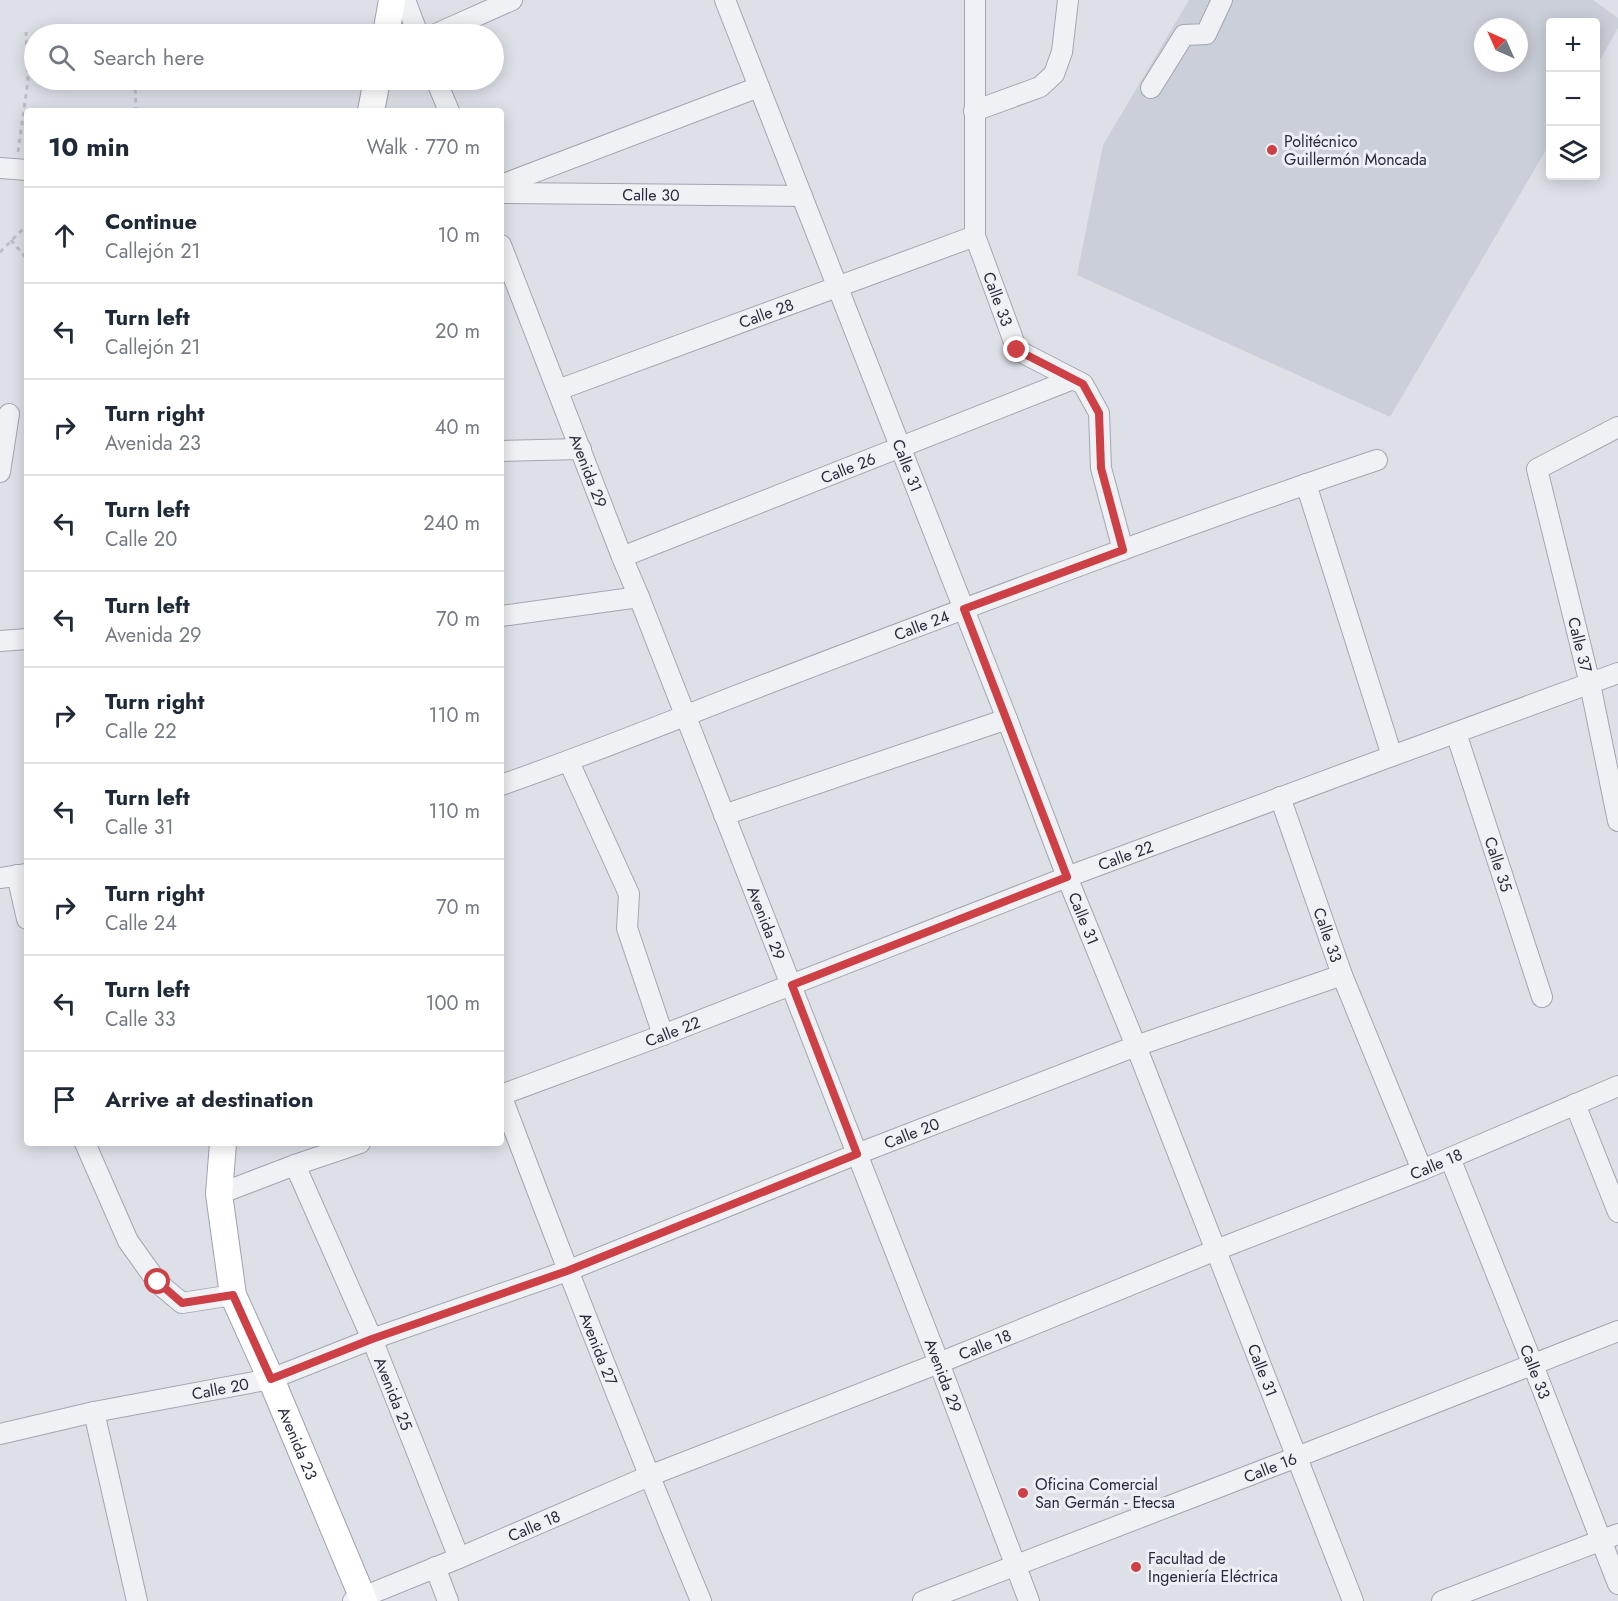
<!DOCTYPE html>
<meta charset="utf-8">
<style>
body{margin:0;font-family:Jost,sans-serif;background:#f2f2f3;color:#1f2937}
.controls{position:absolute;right:18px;top:18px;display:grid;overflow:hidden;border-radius:6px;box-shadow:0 3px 15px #0003}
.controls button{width:54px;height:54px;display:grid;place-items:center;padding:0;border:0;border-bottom:2px solid #e0e1e3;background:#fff;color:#1f2937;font:30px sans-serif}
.compass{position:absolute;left:1474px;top:18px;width:54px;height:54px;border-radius:50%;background:#fff;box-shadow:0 3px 15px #0003;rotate:315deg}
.stop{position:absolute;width:18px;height:18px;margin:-14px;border:4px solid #cd4146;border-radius:50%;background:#fff}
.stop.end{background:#cd4146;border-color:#fff;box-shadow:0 2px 6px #0008}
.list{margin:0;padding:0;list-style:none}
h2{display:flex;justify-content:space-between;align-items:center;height:78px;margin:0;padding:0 24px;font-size:26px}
h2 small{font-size:20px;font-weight:400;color:#747a83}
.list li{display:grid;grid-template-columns:39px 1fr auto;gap:18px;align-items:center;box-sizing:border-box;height:96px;padding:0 24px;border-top:2px solid #e0e1e3}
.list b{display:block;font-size:22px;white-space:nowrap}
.list p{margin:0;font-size:20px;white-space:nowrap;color:#747a83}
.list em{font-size:20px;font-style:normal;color:#747a83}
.icon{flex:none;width:33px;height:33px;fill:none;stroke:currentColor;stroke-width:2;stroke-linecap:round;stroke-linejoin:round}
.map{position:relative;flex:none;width:1618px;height:1601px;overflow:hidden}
.search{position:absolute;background:#fff;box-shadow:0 3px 15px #0003;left:24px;top:24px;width:480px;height:66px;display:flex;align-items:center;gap:15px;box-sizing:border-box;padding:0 21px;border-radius:33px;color:#747a83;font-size:22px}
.panel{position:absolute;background:#fff;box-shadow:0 3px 15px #0003;left:24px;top:108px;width:480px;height:1038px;border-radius:6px}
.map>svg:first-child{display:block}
</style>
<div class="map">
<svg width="1618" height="1601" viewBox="0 0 1618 1601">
<rect width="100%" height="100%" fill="#dde0e7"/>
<path fill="#cbcfd9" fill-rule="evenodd" d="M1189,0h404l25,18v10l-22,39v-45h-46v121l-160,274 -313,-142 26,-130zM1483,27h36v36h-36z"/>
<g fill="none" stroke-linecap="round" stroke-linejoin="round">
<g stroke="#a3a6b1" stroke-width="22">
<g id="minor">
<path d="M405,0l13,34"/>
<path id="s1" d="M725,0l282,719 60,158 69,169 217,555"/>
<path id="s2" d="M975,0v236l42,114 66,34 16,29 2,55 22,82"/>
<path d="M436,34l76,-34"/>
<path d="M436,80l13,31"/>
<path d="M1151,88l33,-53 22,-1 16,-34"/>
<path d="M974,111l66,-24 14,-13 8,-22 6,-52"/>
<path d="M0,168l27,2"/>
<path d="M501,185l258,-98"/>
<path id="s3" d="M501,193l301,3"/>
<path id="s4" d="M501,245l121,312 17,40 300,766 90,238"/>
<path id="s5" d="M558,390l417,-154"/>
<path id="s6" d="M1618,427l-81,42 53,215 28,137"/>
<path d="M501,451l80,-2"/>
<path d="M0,472l9,-58"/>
<path d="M1306,484l86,272"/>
<path id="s7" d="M622,557l451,-178"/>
<path d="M501,616l138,-19"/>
<path d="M0,641l27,-2"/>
<path id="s8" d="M1456,733l86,264"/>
<path d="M569,762l60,132 -2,34 36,107"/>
<path id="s9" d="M501,785c93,-32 184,-70 276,-105 199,-76 398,-152 600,-220"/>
<path id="s10" d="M1280,797l62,178 80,195"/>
<path d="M724,815l283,-96"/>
<path d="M17,875l10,44"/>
<path d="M0,878l27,-4"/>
<path id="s11" d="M501,1095l162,-60 404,-158 325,-121 226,-83"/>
<path id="s12" d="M501,1095c64,170 130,338 200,506"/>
<path d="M1575,1104l43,108"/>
<path d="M85,1143l43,98 30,42 24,20 51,-8"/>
<path id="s13" d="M1450,1158l83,207 85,219"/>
<path id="s14" d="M295,1165l77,174 87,219"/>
<path d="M219,1194l76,-29 65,-22"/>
<path d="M94,1412l43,189"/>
<path id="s15" d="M0,1434l94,-22 177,-33 101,-40 195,-68 290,-117 279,-108 206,-71"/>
<path d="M435,1567l13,34"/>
<path id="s16" d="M353,1601l106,-43 190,-82 290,-113 277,-113 206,-80 196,-84"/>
<path id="s17" d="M923,1601l374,-144 321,-126"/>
<path d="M1442,1601l176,-67"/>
</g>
</g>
<g stroke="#9ca3b3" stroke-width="28">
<g id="major">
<path d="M386,34l6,-34"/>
<path d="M371,111l6,-31"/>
<path id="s18" d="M223,1143l-4,51 14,101 38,84 93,222"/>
</g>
</g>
<g stroke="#bcbec5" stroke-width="3" stroke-dasharray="4.5 4.5" stroke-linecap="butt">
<path d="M135,80l1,31"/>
<path d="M18,152l10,-72 -2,-48"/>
<path d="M11,240l16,19"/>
<path d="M0,252l27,-27"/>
</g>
<use href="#minor" stroke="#f0f1f5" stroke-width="20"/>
<use href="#major" stroke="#fff" stroke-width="26"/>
</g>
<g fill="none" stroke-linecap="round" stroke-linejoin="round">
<path stroke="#cd4146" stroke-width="8" d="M158,1282l24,21 51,-8 38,84 101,-40 195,-68 290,-117 -65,-169 275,-108 -103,-268 159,-59 -22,-82 -2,-55 -16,-29 -66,-34"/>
</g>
<g fill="#cd4146" stroke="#eceff5" stroke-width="2">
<circle cx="1272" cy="150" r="6"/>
<circle cx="1023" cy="1493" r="6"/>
<circle cx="1136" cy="1567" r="6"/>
</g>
<g text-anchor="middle" stroke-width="6" stroke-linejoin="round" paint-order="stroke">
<g font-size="16" fill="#272c3d" stroke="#eceff5" text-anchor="start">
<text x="1284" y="147">Politécnico<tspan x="1284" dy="18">Guillermón Moncada</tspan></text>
<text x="1035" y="1490">Oficina Comercial<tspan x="1035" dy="18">San Germán - Etecsa</tspan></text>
<text x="1148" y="1564">Facultad de<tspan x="1148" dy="18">Ingeniería Eléctrica</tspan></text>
</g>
<g font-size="16" fill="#272c3d" stroke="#eceff5">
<text dy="6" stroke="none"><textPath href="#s3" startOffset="150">Calle 30</textPath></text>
<text dy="6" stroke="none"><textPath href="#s2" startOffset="303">Calle 33</textPath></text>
<text dy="6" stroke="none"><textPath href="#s5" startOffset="222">Calle 28</textPath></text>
<text dy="6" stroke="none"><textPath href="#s1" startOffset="500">Calle 31</textPath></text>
<text dy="6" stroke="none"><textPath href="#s7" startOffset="243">Calle 26</textPath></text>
<text dy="6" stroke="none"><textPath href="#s4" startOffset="242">Avenida 29</textPath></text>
<text dy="6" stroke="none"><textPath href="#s9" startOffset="450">Calle 24</textPath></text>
<text dy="6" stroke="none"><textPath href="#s6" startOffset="272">Calle 37</textPath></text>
<text dy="6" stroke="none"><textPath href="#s11" startOffset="669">Calle 22</textPath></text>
<text dy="6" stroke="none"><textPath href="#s8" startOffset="138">Calle 35</textPath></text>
<text dy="6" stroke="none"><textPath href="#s1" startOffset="986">Calle 31</textPath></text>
<text dy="6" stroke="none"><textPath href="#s4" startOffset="728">Avenida 29</textPath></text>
<text dy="6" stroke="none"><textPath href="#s10" startOffset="146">Calle 33</textPath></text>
<text dy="6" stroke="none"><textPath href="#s11" startOffset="183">Calle 22</textPath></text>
<text dy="6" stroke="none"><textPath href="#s15" startOffset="963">Calle 20</textPath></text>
<text dy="6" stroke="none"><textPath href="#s16" startOffset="1168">Calle 18</textPath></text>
<text dy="6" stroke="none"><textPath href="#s16" startOffset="682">Calle 18</textPath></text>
<text dy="6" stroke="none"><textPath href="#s12" startOffset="272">Avenida 27</textPath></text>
<text dy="6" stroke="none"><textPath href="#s1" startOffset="1472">Calle 31</textPath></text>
<text dy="6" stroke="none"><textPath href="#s13" startOffset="230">Calle 33</textPath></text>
<text dy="6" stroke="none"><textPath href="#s4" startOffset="1214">Avenida 29</textPath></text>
<text dy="6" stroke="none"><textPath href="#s15" startOffset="225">Calle 20</textPath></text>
<text dy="6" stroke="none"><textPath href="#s14" startOffset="249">Avenida 25</textPath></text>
<text dy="6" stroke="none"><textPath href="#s18" startOffset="315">Avenida 23</textPath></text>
<text dy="6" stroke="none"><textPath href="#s17" startOffset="372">Calle 16</textPath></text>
<text dy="6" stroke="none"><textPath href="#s16" startOffset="196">Calle 18</textPath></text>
</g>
</g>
</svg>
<div class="controls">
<button>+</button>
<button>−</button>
<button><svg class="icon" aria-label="layers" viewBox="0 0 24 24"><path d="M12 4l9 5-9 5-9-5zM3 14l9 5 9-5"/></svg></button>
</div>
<svg class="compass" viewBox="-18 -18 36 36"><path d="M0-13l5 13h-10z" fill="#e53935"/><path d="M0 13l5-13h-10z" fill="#747a83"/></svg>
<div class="stop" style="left:158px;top:1282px"></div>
<div class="stop end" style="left:1017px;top:350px"></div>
<div class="search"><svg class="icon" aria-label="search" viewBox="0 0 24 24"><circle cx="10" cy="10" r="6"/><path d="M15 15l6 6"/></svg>Search here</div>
<section class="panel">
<h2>10 min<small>Walk · 770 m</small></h2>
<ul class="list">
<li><svg class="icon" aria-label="ahead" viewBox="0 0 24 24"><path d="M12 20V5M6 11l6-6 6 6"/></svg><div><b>Continue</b><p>Callejón 21</p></div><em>10 m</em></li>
<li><svg class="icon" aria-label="left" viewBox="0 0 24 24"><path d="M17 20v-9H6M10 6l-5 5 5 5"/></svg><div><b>Turn left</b><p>Callejón 21</p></div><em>20 m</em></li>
<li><svg class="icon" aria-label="right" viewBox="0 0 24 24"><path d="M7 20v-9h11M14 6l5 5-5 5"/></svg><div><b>Turn right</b><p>Avenida 23</p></div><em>40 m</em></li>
<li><svg class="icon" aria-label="left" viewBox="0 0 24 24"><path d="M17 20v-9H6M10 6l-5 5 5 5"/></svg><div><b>Turn left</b><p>Calle 20</p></div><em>240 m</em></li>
<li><svg class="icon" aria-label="left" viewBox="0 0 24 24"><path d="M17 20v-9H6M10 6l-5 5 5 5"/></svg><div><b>Turn left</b><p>Avenida 29</p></div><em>70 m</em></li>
<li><svg class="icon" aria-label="right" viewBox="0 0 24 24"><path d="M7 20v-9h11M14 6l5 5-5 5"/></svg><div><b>Turn right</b><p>Calle 22</p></div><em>110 m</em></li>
<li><svg class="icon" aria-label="left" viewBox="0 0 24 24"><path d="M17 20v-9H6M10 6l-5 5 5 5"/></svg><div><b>Turn left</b><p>Calle 31</p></div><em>110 m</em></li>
<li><svg class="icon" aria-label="right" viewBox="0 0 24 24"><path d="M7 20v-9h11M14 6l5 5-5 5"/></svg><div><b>Turn right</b><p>Calle 24</p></div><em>70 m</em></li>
<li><svg class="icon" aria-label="left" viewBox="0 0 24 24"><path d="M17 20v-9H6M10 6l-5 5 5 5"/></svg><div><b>Turn left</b><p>Calle 33</p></div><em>100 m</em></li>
<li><svg class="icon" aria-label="arrive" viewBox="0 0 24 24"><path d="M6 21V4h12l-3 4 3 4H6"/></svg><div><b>Arrive at destination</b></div></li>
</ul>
</section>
</div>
